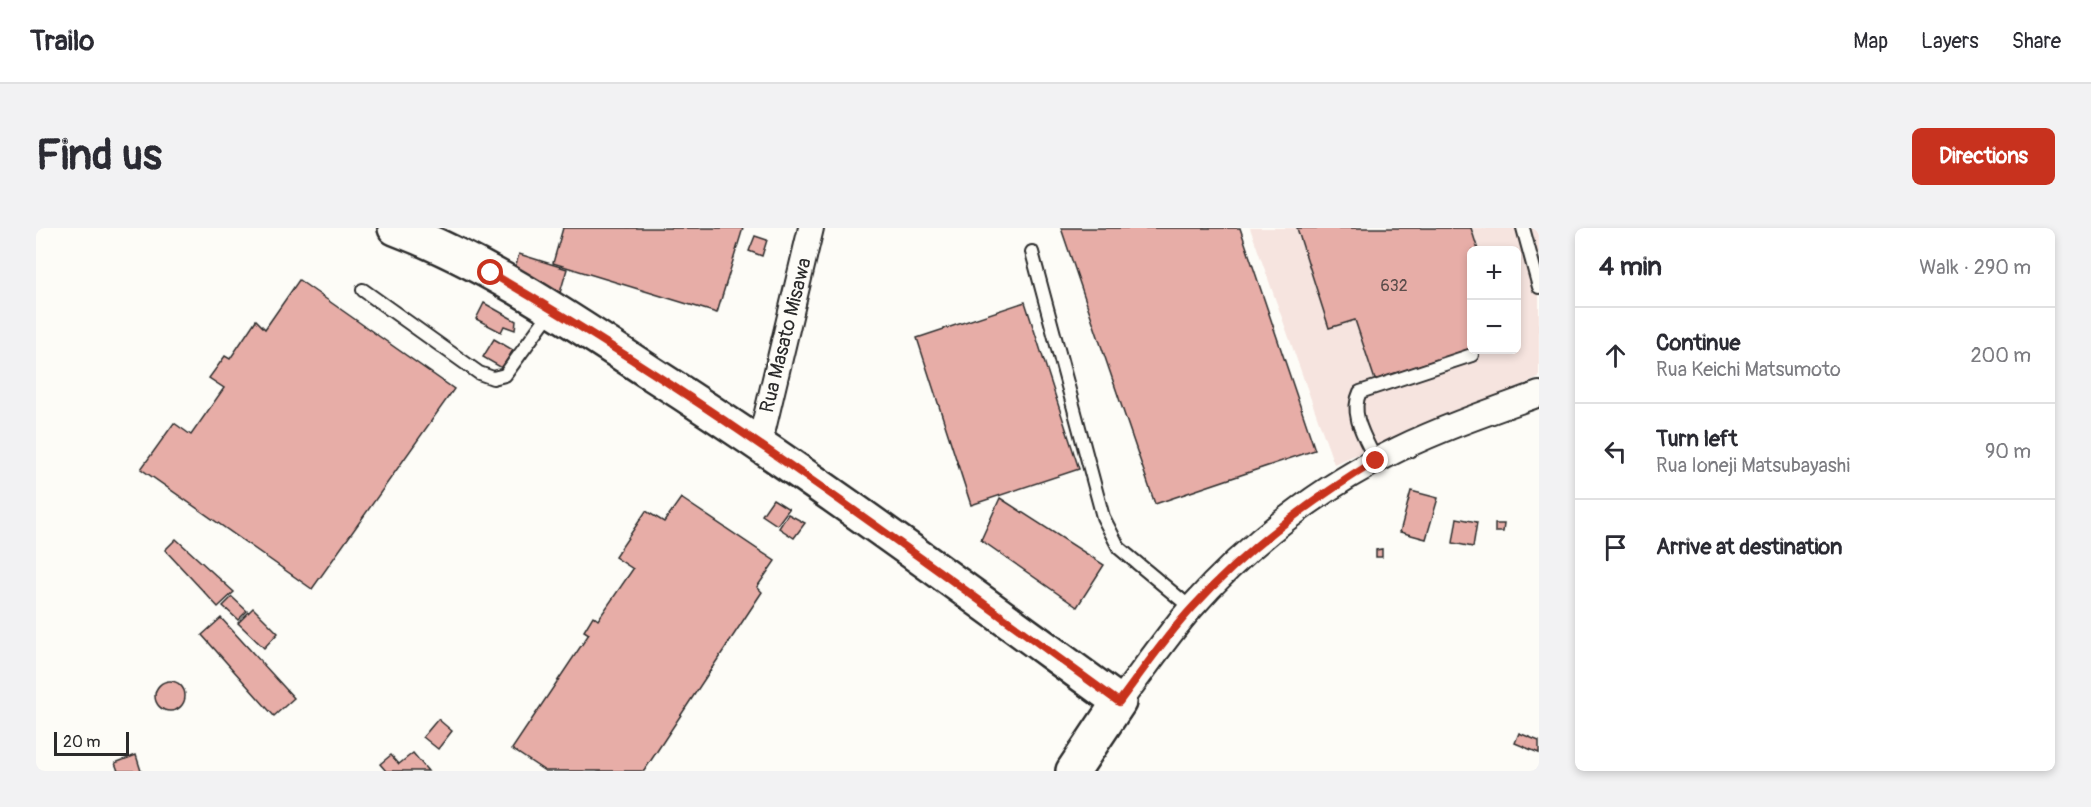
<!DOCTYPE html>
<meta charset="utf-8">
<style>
body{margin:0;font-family:Pangolin,sans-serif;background:#f2f2f3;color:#2b2b33}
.controls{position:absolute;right:18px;top:18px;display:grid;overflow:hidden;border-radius:9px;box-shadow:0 3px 9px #0003}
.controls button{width:54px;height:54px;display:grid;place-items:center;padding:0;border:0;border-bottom:2px solid #e1e1e2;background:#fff;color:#2b2b33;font:30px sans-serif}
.scale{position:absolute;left:18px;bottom:15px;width:75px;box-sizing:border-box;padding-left:6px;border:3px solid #2b2b2b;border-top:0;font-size:16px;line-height:21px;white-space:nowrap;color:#2b2b2b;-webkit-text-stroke:4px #fdfcf7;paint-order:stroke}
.stop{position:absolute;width:18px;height:18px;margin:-14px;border:4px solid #c8321e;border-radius:50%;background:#fff}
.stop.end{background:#c8321e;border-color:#fff;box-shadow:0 2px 6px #0008}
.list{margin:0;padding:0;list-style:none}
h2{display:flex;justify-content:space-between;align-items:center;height:78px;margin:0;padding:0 24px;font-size:26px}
h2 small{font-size:20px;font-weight:400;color:#7c7c81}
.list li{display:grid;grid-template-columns:39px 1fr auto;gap:18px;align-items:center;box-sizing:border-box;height:96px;padding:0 24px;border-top:2px solid #e1e1e2}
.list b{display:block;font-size:22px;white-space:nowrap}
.list p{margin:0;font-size:20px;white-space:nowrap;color:#7c7c81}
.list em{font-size:20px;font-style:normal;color:#7c7c81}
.icon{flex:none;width:33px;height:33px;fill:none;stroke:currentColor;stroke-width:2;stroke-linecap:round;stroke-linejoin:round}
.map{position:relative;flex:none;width:1503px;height:543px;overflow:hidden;border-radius:9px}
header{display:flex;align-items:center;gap:36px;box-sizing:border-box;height:84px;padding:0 30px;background:#fff;border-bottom:2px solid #e1e1e2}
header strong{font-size:28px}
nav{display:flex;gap:33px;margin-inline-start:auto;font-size:21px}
.intro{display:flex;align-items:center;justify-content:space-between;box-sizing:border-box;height:144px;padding:0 36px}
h1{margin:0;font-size:42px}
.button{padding:15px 27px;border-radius:9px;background:#c8321e;color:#fff;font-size:21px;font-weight:700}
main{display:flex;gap:36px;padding:0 36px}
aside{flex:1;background:#fff;border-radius:9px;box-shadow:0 3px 9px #0003}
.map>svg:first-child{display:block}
</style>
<header>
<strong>Trailo</strong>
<nav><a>Map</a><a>Layers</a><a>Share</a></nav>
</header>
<div class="intro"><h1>Find us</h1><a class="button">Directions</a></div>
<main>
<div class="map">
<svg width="1503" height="543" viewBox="0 0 1503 543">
<rect width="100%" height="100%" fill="#fdfcf7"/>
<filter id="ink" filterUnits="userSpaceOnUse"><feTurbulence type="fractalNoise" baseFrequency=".0167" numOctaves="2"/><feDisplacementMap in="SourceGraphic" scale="12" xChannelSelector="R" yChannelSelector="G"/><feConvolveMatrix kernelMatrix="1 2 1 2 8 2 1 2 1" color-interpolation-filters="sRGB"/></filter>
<g filter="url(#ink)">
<path fill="#f6e4df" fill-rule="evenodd" d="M1214,0h289v150l-205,86zM1436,22h44v100h-44z"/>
<g fill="#e7ada7" stroke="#2b2b2b" stroke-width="1.5">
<path d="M527,0h180l-26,85 -164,-50z"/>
<path d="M1025,0h179l75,222 -160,54z"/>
<path d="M1261,0h174l7,22h-6v98l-97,32 -20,-60 -26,8z"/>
<path d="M719,8l12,4 -5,16 -13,-5z"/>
<path d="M483,26l48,15 -7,24 -45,-25z"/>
<path d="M263,52l155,109 -142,200 -171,-120 33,-46 17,12 33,-47 -15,-10 16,-22 5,3 26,-39 9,9z"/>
<path d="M989,74l54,167 -108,36 -54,-167z"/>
<path d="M448,75l32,18 -1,9 -11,-4 -3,6 -25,-13z"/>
<path d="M458,111l19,11 -11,18 -19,-11z"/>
<path d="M1375,263l27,7 -12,41 -26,-7z"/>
<path d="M645,270l94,63 -18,26 5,5 -118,179h-99l-33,-22 77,-115 -5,-3 9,-15 5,4 35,-51 -18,-12 31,-46 18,11z"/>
<path d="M964,270l104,67 -27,42 -96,-67z"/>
<path d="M737,271l16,10 -12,16 -15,-10z"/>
<path d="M752,286l17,9 -11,15 -15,-10z"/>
<path d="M1421,290l20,4 -4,25 -20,-4z"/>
<path d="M1459,296h9l-1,8h-8z"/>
<path d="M140,311l58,53 -16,15 -53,-57z"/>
<path d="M1346,321v8h-6v-7z"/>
<path d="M196,369l15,14 -9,9 -15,-14z"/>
<path d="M217,380l25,25 -14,15 -26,-25z"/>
<path d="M185,390l73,80 -20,18 -72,-81z"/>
<circle cx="134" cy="468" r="15"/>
<path d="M402,491l14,12 -14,18 -15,-12z"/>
<path d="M1483,505l20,8v12l-24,-10z"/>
<path d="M377,525l15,18h-42l-6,-7 11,-9 8,9z"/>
<path d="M100,527l5,16h-23l-3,-8z"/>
</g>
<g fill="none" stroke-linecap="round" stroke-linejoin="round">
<g stroke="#2b2b2b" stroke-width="16">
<g id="service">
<path d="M1487,0l16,59"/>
<path d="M996,24l71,265 16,31 72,60"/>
<path d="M327,62l116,83 14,5 12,-3 47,-65"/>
<path d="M1340,233c-10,-22 -27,-46 -16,-69l112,-37"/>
</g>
</g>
<g stroke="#2b2b2b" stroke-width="28">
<g id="minor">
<path d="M724,214l51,-214"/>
<path d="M1083,474c24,-31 47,-65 72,-94 57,-65 131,-122 208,-159 46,-22 93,-38 140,-55"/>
</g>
</g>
<g stroke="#2b2b2b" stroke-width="38">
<path id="secondary" d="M359,0c92,35 174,91 256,145 161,103 314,217 468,329l-46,69"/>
</g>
<use href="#service" stroke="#fdfcf7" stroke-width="12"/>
<use href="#minor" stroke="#fdfcf7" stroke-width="24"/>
<use href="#secondary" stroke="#fdfcf7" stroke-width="33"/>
</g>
</g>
<g fill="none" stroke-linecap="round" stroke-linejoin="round" filter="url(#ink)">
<path stroke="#c8321e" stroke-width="8" d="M455,45c220,128 423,280 628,429 24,-32 47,-66 74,-95 54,-59 115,-105 183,-146"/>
</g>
<g text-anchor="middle" stroke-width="4.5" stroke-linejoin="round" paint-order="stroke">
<g font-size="16" fill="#5a4c4a">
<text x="1358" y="63">632</text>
</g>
<g font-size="20" fill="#2b2b2b" stroke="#fdfcf7">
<text transform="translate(749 107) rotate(-76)" y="7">Rua Masato Misawa</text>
</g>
</g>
</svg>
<div class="controls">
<button>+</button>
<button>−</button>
</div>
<div class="scale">20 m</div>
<div class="stop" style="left:455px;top:45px"></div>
<div class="stop end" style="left:1340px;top:233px"></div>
</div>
<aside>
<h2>4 min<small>Walk · 290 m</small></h2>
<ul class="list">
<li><svg class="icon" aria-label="ahead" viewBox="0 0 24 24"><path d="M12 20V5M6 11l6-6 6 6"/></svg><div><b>Continue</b><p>Rua Keichi Matsumoto</p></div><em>200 m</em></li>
<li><svg class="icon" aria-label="left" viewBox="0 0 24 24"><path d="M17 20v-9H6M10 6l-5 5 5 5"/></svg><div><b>Turn left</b><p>Rua Ioneji Matsubayashi</p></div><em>90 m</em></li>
<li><svg class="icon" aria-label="arrive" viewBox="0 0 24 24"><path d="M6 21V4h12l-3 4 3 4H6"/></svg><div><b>Arrive at destination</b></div></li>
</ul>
</aside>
</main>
